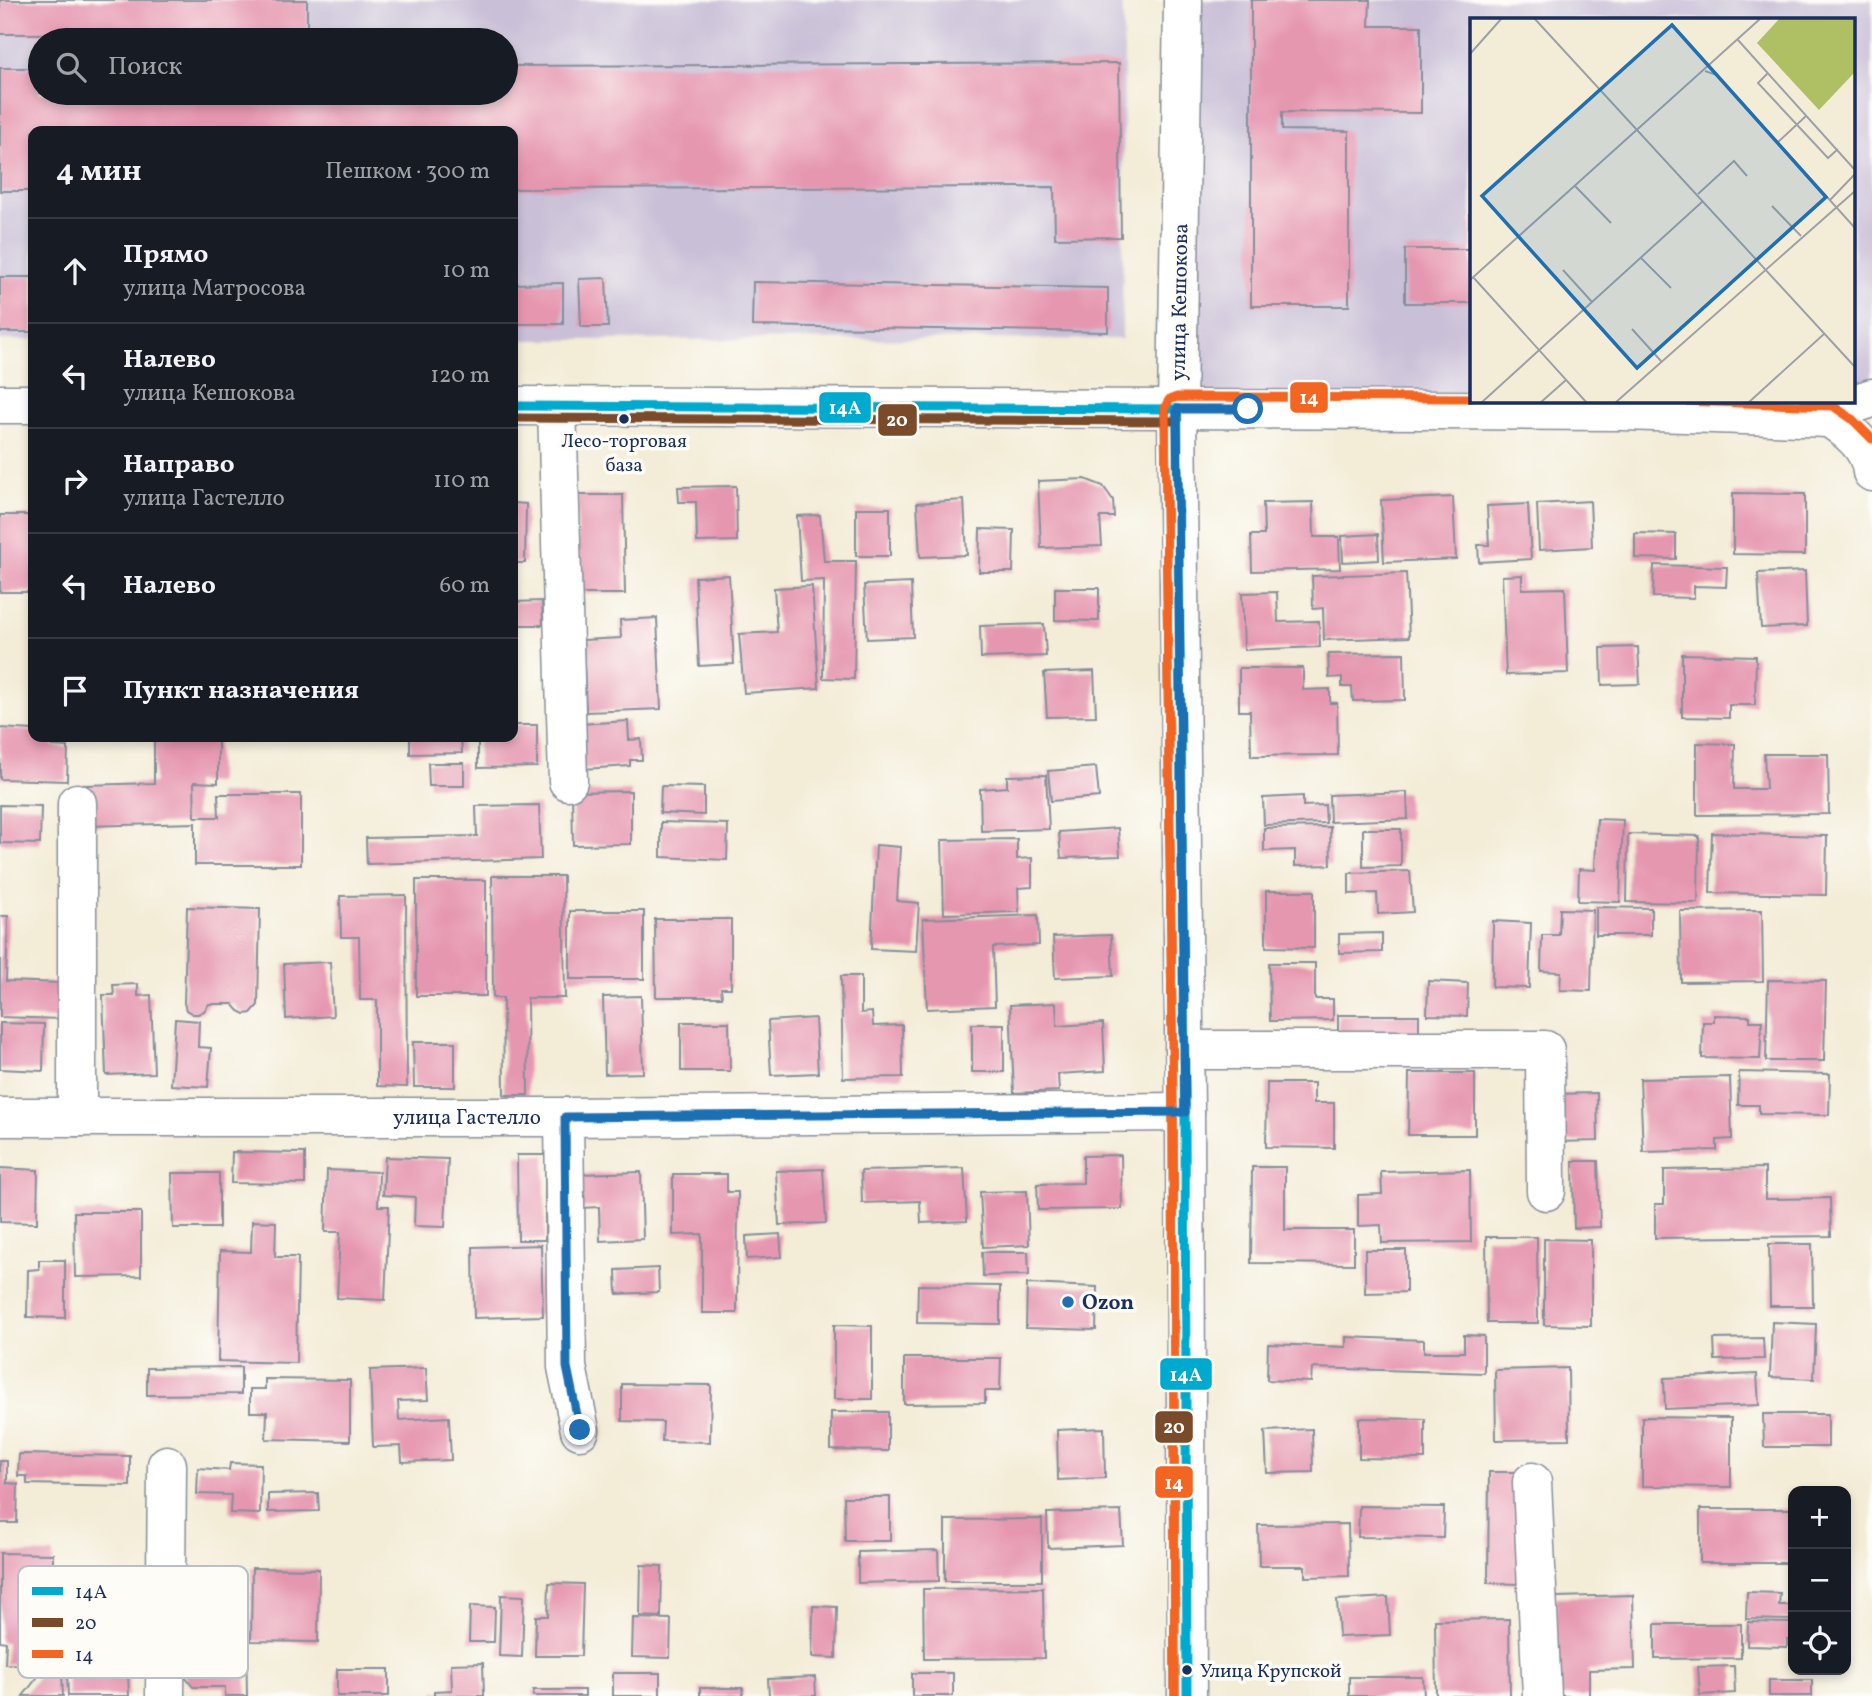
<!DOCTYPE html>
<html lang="ru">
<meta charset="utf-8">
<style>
body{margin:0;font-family:Vollkorn,serif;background:#20242c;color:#f1f3f6}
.controls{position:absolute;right:21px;bottom:21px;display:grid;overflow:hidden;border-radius:14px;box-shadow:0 4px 10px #0003}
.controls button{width:63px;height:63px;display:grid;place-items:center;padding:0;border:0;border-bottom:2px solid #363941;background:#171b24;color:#f1f3f6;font:35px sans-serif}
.stop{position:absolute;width:21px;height:21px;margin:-16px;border:5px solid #1f6fb2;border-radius:50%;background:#fff}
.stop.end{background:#1f6fb2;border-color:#fff;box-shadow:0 2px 7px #0008}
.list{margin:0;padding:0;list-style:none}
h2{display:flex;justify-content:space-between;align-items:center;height:91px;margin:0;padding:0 28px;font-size:30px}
h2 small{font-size:23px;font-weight:400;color:#9ea1a6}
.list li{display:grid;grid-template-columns:46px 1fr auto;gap:21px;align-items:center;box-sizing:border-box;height:105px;padding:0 28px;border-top:2px solid #363941}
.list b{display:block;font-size:26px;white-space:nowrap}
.list p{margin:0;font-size:23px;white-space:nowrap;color:#9ea1a6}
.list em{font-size:23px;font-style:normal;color:#9ea1a6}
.icon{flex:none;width:38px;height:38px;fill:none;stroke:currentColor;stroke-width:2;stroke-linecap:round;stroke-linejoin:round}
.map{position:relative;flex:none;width:1872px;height:1696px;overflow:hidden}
.search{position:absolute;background:#171b24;box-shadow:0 4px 10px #0003;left:28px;top:28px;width:490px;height:77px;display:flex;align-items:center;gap:18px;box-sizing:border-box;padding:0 24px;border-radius:38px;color:#9ea1a6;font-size:26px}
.panel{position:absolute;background:#171b24;box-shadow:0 4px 10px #0003;left:28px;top:126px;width:490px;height:616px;border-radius:14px}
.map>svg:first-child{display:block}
</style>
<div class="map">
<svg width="1872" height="1696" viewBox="0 0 1872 1696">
<rect width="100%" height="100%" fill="#fdfcf7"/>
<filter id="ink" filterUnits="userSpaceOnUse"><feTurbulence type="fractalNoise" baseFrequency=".0143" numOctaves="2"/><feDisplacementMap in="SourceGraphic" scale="14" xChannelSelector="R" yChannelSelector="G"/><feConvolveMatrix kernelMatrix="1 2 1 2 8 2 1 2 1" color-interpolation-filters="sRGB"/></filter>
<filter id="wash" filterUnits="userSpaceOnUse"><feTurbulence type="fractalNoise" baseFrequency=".00686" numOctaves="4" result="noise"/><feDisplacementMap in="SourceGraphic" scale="28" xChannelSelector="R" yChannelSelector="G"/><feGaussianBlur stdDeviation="1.57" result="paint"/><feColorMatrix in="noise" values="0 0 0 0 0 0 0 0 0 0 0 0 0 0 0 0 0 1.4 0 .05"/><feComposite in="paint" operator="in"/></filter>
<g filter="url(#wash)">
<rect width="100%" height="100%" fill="#f3ecd7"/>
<g fill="#c9bfd7" fill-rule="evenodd">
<path d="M0,0h1122l2,54 -2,285 -609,1v-209h-480v209h-33zM40,40h466v53h-466z"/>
<path d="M1183,0h689v398l-18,6 -24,14 -206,-7 -447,-2zM1471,19h382v382h-382z"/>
</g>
<g id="blocks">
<g fill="#e697b0">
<path d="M0,0h307v33l-307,1z"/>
<path d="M1251,0h119l-1,26h52v87l-139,-1v18l67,1v175h-98z"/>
<path d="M1119,63l2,174 -66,1 -1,-51 -541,2v-58h-480v60h-33v-123h40v25h466v-27z"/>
<path d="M1469,214h2v89h-66v-54h64z"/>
<rect x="0" y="277" width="33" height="55"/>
<path d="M606,278l2,49h-27l-2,-48z"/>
<path d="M753,282l355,6v44l-356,-6z"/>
<path d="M563,283v41h-50v-40z"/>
<path d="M1085,479l18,7 10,14 1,17h-14l2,29 -61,2 -3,-67z"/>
<path d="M736,486l1,55 -40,1 -1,-40h-17l-1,-15z"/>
<path d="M1733,493l72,1v61l-72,-1z"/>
<path d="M577,495h46l2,99h-46z"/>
<path d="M1453,497l3,62 -72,3 -3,-62z"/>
<path d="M964,500l3,55 -47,2 -3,-54z"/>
<path d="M1590,501l2,46 -53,3 -2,-46z"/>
<path d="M1313,502l1,35h25l1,32 -88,2 -1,-36h13l-1,-32z"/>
<path d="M513,503l13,1 -1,59h-12z"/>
<path d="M1528,504l3,55 -52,3 -1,-17h11l-2,-39z"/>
<rect x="856" y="508" width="34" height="48"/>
<rect x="0" y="515" width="33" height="77"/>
<path d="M820,515l4,46h32l-2,118 -31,-1 1,-98 -23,1 -4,-65z"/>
<path d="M980,529l34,1 -1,42h-34z"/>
<path d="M1635,533l41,1v25l-41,-1z"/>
<path d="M1378,534l1,26 -36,2 -1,-26z"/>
<path d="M1654,565l73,2 -1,20 -32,-1v12l-41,-1z"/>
<path d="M1805,571l2,55 -46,2 -3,-55z"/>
<path d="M1406,573l3,64 -85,3 -1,-32 -10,1 -1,-33z"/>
<path d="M729,575l5,89 -35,2 -4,-89z"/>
<path d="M1522,575v14l43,-1 3,85 -62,2 -4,-99z"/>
<path d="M911,583l2,54 -46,2 -3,-54z"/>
<path d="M812,586l7,102 -75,5 -5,-59 38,-2 -3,-44z"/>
<path d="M1055,588h44v33l-44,-1z"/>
<path d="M1277,592l1,30 41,-1 1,26 -76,3 -2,-57z"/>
<path d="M542,601l1,24h-30v-23z"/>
<path d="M657,618l4,91 -75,3 -3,-72 38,-2 -1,-18z"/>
<path d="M1044,624l2,32 -65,2 -1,-32z"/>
<path d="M1638,647l2,37 -38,1 -1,-37z"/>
<path d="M1404,653l1,47 -52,1 -1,-14h-10v-10l-13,1 -1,-24z"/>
<path d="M1682,654l74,2 -1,49h-26v13l-47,-1z"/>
<path d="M1239,668h64v22l27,-1v14h7l1,52 -87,1 -1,-45h-11z"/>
<path d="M1094,671l2,45 -49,1 -3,-44z"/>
<path d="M628,721l1,19 12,-1 1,21h-12v6l-47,3 -3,-45z"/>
<path d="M513,725h24v42l-59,1v-31h35z"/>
<path d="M0,728l33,2v7h20v9l15,1 -1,34 -67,-2z"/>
<path d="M154,737h64v46l-24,-1 1,35h24l-1,-23h83v71h-106v-42l-109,3 -1,-41 69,-2z"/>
<path d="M410,737h51l1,16 -52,1z"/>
<path d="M1697,743l38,1 -1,45h32l-2,-35h64l1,60 -132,1z"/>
<path d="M428,763h36v23h-35z"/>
<path d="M1096,767l3,30 -48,4 -3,-30z"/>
<path d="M1046,775l3,54 -68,2 -1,-42 27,-2v-11z"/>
<path d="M661,786l43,1v28l-44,-2z"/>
<path d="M631,791v53l-58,1 -1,-53z"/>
<path d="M1407,792l1,27 -78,3 -1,-27z"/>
<path d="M1303,796v10l22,-1 1,18 -62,2 -1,-27z"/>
<path d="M0,805l41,1 -1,38 -40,-1z"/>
<path d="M539,805l2,54 -174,5 -1,-26 111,-2 -1,-30z"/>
<path d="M1597,819l26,1 -3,82 -42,-1 1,-32 16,1z"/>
<path d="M661,822l67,2 -1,36 -66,-3z"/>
<path d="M1330,827l1,38 -36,1v-16l-31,1v-23z"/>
<path d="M1118,828l2,28 -59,2 -2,-26z"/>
<path d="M1363,829h38v37l-38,1z"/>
<path d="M1712,833l115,3 -1,59 -116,-2z"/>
<path d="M1628,834l71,2 -1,67 -71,-1z"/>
<path d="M1017,839v20l15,-1v29l-14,1 1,24 -75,2 -2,-74z"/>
<path d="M876,845l24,2 -3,54 22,2 -3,48 -45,-2z"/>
<path d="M1410,871l3,41 -35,2 -1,-21 -28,1v-21z"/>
<path d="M492,876h71l2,122h-38l1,97h-24l-1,-97h-10z"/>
<rect x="416" y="880" width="70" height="116"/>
<path d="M1266,891h48v57l-48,-1z"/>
<path d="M406,895l1,192 -30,-1v-86h-17l-1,-63h-18l-1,-41z"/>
<path d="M187,907l73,2 -2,96 -7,8 -6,1 -6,-3 -6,-7h-24l-5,7 -6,3h-5l-7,-4 -2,-7z"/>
<path d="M1596,907l55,1v27h-55z"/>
<path d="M1560,909l33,1 -2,81 -31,-1 1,-18 -20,-1 1,-36h17z"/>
<path d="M1762,910l1,71 -82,1 -1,-71z"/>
<rect x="570" y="911" width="74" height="68"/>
<path d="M1038,915l1,30 -46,2 2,59 -68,3 -4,-90z"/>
<path d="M0,916h8l-2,65 56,2 -1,36 -61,-2z"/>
<path d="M655,919h76v69h-10l1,9h-66z"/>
<path d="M1493,921l38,2 -2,65 -37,-1z"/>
<path d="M1382,933v19l-43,1v-19z"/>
<path d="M1111,935l2,41 -58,2 -2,-41z"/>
<path d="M330,962l3,54 -47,3 -2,-55z"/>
<path d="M1269,963h46v36h18v21l-63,1z"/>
<path d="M841,976h20v37l11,-1 1,14 29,-1 1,52 -60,1z"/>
<path d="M1768,980l58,1 -2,80h-58z"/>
<path d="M1428,981l40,2 -1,33 -40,-1z"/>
<path d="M138,984v12l13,-1 3,78 -48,2 -3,-80h11l-1,-10z"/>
<path d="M641,996l2,77 -38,1 -2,-77z"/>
<path d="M1056,1003l1,23 46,-3 2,48 -47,3 1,17 -45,2 -4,-88z"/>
<rect x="1338" y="1015" width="81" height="28"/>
<path d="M1714,1015l36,1v5h12l-2,38 -58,-1 1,-36h11z"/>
<path d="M815,1018l3,55 -47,2 -3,-54z"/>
<path d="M175,1019l24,2 -1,26 13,1 -3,39 -37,-2z"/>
<path d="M681,1022h48l1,49h-49z"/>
<path d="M0,1023l44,1 -1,47 -43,-2z"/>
<rect x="972" y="1024" width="32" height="48"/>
<path d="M413,1042h42v45h-41z"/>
<path d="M1739,1072l91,2 -1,41 -70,-1v-9h-21z"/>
<path d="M1409,1073h66v62h-67z"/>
<path d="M1730,1077l2,62 -15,1v10l-74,2 -3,-73z"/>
<path d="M1267,1083h47v20h20v45l-68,-1z"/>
<path d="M1597,1093l1,48 -45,1 -1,-48z"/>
<path d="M232,1152l73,1v31l-74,-1z"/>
<path d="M517,1155h28v85h-27z"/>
<path d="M1121,1155l1,54 -84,1 -1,-26 46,-1v-27z"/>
<path d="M385,1157l63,2 -3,68 -31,-1 1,-29 -32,-2z"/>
<path d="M1573,1161h25l2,66 -26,1z"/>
<path d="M1252,1167h33v63h69v34l-103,-1z"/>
<path d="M0,1168l38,2 -1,53 -37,-1z"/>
<path d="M964,1168l3,53 -46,2 -1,-22 -58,2 -1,-32z"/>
<path d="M1765,1168v31l65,-1 1,38 -176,2v-34h9v-34z"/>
<path d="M823,1169l3,54 -47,2 -3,-54z"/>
<path d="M327,1170l52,2 -1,34h11l-4,94 -48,-2 3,-66h-15z"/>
<path d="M1470,1170l1,72 -89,1 -1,-18 -23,1v-31l24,-1 -1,-22z"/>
<path d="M641,1172l2,67 -43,2 -1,-34 -18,1 -1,-34z"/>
<path d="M172,1173h47v55h-46z"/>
<path d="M673,1174h54v18h11l-1,121h-35v-79l-29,1z"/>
<path d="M1027,1191l2,54 -46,2 -3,-55z"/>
<path d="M74,1212h67v64l-66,1z"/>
<path d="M252,1221l24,1 -1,35h23l-2,106 -78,-2 2,-110 31,1z"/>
<path d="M780,1234l2,23 -35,2 -1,-23z"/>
<path d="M1486,1237h51l1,86h-51z"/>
<path d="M1544,1239l47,1v86l-47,-1z"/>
<path d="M1769,1244h43l1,62h-43z"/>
<path d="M541,1245l2,71 -69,2 -1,-71z"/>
<path d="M1365,1250h41v42l-41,1z"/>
<path d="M982,1252h46l1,23 -46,1z"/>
<path d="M39,1260h26v58l-38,-1 1,-47 11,-1z"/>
<path d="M658,1268l1,24 -42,2 -1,-24z"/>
<path d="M1027,1284l70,3 -1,43 -70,-2z"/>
<path d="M918,1285l82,1v38l-83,-1z"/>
<path d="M1772,1322l44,2 -2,55 -44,-2z"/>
<path d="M834,1325l38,1v73h-38z"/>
<path d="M1464,1335l20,1v37l-172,-5 -1,14 -44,-2 1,-36 78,3v-10l78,3v12h40z"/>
<path d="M1763,1338l1,21 -49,1 -1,-21z"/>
<path d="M904,1358h97l-1,33h-15v12l-81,1z"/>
<path d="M241,1367v27l-94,1v-27z"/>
<path d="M426,1368l2,32 -30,1 1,19 50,-3 2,43 -49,2 -1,-16 -28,1 -3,-77z"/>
<path d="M1568,1368l1,71 -73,1 -1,-70z"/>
<path d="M1757,1374l2,31 -94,4 -1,-31z"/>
<path d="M265,1379l85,1v61l-84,-2 1,-27h-17v-23h15z"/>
<path d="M622,1384l89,1 -1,57 -48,-1 1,-19 -41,-1z"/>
<path d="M831,1412h57v39l-57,-1z"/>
<path d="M1763,1414h65v33h-64z"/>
<path d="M1642,1417l89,1v69l-89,-1z"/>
<path d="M1359,1418l66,1v40l-66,-1z"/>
<path d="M1104,1428l1,50 -47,2 -1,-50z"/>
<path d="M1312,1429l1,43 -46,1 -2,-42z"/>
<path d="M19,1454l111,2v30l-103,-2v-8h-9z"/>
<path d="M0,1461h7v22l11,1 -1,39h-17z"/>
<path d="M230,1463l31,1 -1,50 -30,-1 1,-18 -34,-1 1,-26 31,2z"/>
<path d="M1489,1472h31v112l-32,-1z"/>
<path d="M318,1493l1,18 -51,1v-18z"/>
<path d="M844,1497h46v44h-45z"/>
<path d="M1359,1506l85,1 -1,31 -85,-1z"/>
<rect x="1700" y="1509" width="93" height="54"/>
<path d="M1121,1511l2,34 -75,3 -1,-35z"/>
<path d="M1042,1519v62h-97v-61z"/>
<path d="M1348,1524l1,52 -44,1v-11h-46l-1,-41z"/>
<path d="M938,1550l1,31 -81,2v-31z"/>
<path d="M0,1553l53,1 -2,111 -46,-1 1,-22 -6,-1z"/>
<path d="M641,1565l21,1 -1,51 -21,-1z"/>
<path d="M252,1568l67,1 -1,73 -67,-1z"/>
<path d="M245,1575l2,121h-22v-9h-32l-9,-11 -2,-100z"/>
<path d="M549,1583l34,1 -2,72h-46l1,-40h12z"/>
<path d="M1043,1588l1,70 -120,1 -1,-70z"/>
<path d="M1747,1592l33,1 -1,12h14v15l-47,-1z"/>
<path d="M501,1595l23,1 -2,61 -23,-1z"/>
<path d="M1633,1595l2,74 -46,1v26h-31l-2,-99z"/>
<path d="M1388,1597l2,38 -51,2 -2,-37z"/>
<path d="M470,1606l25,1 -1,35h-25z"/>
<path d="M813,1606l24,1 -1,51 -24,-1z"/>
<path d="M633,1618l38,1 -1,39 -38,-1z"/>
<path d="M1509,1619l1,77h-74l-1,-76z"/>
<path d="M1748,1622l45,1v17l-6,-1v8l-40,-1z"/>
<path d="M1655,1624h86v34l-86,1z"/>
<path d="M483,1663l1,33h-50v-5l18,-1 -1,-26z"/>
<path d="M1734,1666l1,27 -35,2 -2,-28z"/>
<rect x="337" y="1669" width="52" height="27"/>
<path d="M128,1672l1,24h-61l-1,-23z"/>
<rect x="613" y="1673" width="47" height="23"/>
<rect x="912" y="1673" width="41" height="23"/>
<path d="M40,1674h22l1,22h-40z"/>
<path d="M815,1677l1,19h-47l-1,-17z"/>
<path d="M1349,1677h74l1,19h-75z"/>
<rect x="1769" y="1680" width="43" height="16"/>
<rect x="700" y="1688" width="43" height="8"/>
<rect x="533" y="1690" width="52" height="6"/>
</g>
</g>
</g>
<g filter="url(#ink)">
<use href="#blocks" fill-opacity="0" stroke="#878e9a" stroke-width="2"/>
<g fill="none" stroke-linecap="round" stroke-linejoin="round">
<g stroke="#878e9a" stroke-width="41">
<g id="minor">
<path d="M1183,0l-6,409 8,703 2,584"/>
<path d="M0,404h33"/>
<path d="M513,406l1111,5 206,7 24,-14 18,-6"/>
<path d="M557,406l11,375"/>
<path d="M1830,418c19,13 40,29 42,54"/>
<path d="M77,803v314"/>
<path d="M1184,1050h361l1,141"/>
<path id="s1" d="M0,1117h564l621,-5"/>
<path d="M564,1117l3,250 13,63"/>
<path d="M1532,1482l10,214"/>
<path d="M165,1696l2,-231"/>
</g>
</g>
<use href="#minor" stroke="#fff" stroke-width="38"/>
<g stroke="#fdfcf7" stroke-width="14">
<g id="bus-1">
<path d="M513,406l664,3"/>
<path d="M1177,409l8,703 2,584"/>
</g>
</g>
<g stroke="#fdfcf7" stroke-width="14">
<g id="bus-2">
<path d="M1165,409l8,703 2,584"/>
<path d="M513,418l664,3"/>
</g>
</g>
<g stroke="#fdfcf7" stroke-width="14">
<g id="bus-3">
<path d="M1683,401l150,5 19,13 20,20"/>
<path d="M1175,1696l-2,-584 -8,-705 4,-7 8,-3 294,1"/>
</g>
</g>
<use href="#bus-1" stroke="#00a9ce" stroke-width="9"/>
<use href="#bus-2" stroke="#7a4b2a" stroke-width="9"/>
<use href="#bus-3" stroke="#f26522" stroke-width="9"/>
</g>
</g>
<g fill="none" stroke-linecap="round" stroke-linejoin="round" filter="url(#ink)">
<path stroke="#1f6fb2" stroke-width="9" d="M580,1430l-13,-63 -2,-250 620,-5 -8,-703h71"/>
</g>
<g fill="#1b2f5e" stroke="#fdfcf7" stroke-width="2.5">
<circle cx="624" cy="419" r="6"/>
<circle cx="1187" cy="1670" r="6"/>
</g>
<circle fill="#1f6fb2" stroke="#fdfcf7" stroke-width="2.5" cx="1068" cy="1302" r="7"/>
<g text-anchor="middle" stroke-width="7" stroke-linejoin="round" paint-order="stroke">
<g font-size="19" fill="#1b2f5e" stroke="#fdfcf7">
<text x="624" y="447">Лесо-торговая<tspan x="624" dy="24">база</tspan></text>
<text x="1200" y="1677" text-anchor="start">Улица Крупской</text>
</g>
<g font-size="21" fill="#1b2f5e" stroke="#fdfcf7">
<text transform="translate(1179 302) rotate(-89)" y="7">улица Кешокова</text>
<text dy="7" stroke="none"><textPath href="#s1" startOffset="467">улица Гастелло</textPath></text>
</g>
<g font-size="21" font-weight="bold" fill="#1b2f5e" stroke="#fdfcf7" text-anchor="start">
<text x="1082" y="1309">Ozon</text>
</g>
</g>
<g transform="translate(1470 18)">
<rect width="385" height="385" fill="#f3ecd7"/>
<path d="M310,0h75v54l-36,38 -62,-67z" fill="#afc064"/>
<path fill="none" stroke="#9da0a7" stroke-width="2" d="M64,0l321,349M268,22l117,130M0,36l32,-36M235,53l12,4 138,153M298,55l-10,10 70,75 10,-9M308,124l28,-26M105,168l36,37M228,176l36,-33 13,15M360,182l25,-26M302,188l29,30M171,240l30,30M93,252l29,32M3,259l114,126M0,262l291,-262M162,311l29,32M11,385l222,-202M70,385l26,-23M145,385l240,-212M278,385l76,-69"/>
<path fill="#1f6fb2" fill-opacity="0.15" stroke="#1f6fb2" stroke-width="3.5" d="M202,7l154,172 -189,171 -155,-172z"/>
<rect width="385" height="385" fill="none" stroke="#1b2f5e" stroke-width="3.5"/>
</g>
<rect x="18" y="1566" width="230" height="112" rx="10" fill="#fdfcf7" stroke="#b9bec9" stroke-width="2"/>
<rect x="32" y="1587" width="31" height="8" fill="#00a9ce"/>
<rect x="32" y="1618" width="31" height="9" fill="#7a4b2a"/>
<rect x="32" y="1650" width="31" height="8" fill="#f26522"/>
<g font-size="19" fill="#1b2f5e">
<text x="75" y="1598">14А</text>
<text x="75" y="1629">20</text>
<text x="75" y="1661">14</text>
</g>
<g stroke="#fdfcf7" stroke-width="2.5">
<rect x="1289" y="381" width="40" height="33" rx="7" fill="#f26522"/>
<rect x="818" y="391" width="54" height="33" rx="7" fill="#00a9ce"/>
<rect x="877" y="403" width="41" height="34" rx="7" fill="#7a4b2a"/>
<rect x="1159" y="1357" width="54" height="34" rx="7" fill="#00a9ce"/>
<rect x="1154" y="1410" width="40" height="34" rx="7" fill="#7a4b2a"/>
<rect x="1154" y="1465" width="40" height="34" rx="7" fill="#f26522"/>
</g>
<g font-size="19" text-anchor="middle" font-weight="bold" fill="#fff">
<text x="1309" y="404">14</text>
<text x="845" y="414">14А</text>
<text x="897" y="426">20</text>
<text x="1186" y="1381">14А</text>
<text x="1174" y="1433">20</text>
<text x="1174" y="1489">14</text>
</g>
</svg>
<div class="controls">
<button>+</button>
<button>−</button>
<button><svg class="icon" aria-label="locate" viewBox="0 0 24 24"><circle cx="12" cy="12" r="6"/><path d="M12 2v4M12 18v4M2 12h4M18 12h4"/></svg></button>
</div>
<div class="stop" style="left:1248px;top:409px"></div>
<div class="stop end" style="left:580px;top:1430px"></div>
<div class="search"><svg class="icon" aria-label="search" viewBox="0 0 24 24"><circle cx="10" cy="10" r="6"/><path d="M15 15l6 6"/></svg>Поиск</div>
<section class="panel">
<h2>4 мин<small>Пешком · 300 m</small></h2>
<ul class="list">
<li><svg class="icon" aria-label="ahead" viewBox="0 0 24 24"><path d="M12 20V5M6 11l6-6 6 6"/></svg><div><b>Прямо</b><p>улица Матросова</p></div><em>10 m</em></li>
<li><svg class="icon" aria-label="left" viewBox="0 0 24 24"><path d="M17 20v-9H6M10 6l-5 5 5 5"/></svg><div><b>Налево</b><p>улица Кешокова</p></div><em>120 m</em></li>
<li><svg class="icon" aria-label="right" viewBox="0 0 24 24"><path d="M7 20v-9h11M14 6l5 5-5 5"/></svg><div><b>Направо</b><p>улица Гастелло</p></div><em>110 m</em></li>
<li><svg class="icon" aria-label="left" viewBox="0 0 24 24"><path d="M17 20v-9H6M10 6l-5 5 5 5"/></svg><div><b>Налево</b></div><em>60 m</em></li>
<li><svg class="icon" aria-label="arrive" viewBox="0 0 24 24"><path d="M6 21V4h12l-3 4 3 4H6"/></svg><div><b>Пункт назначения</b></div></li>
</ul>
</section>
</div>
